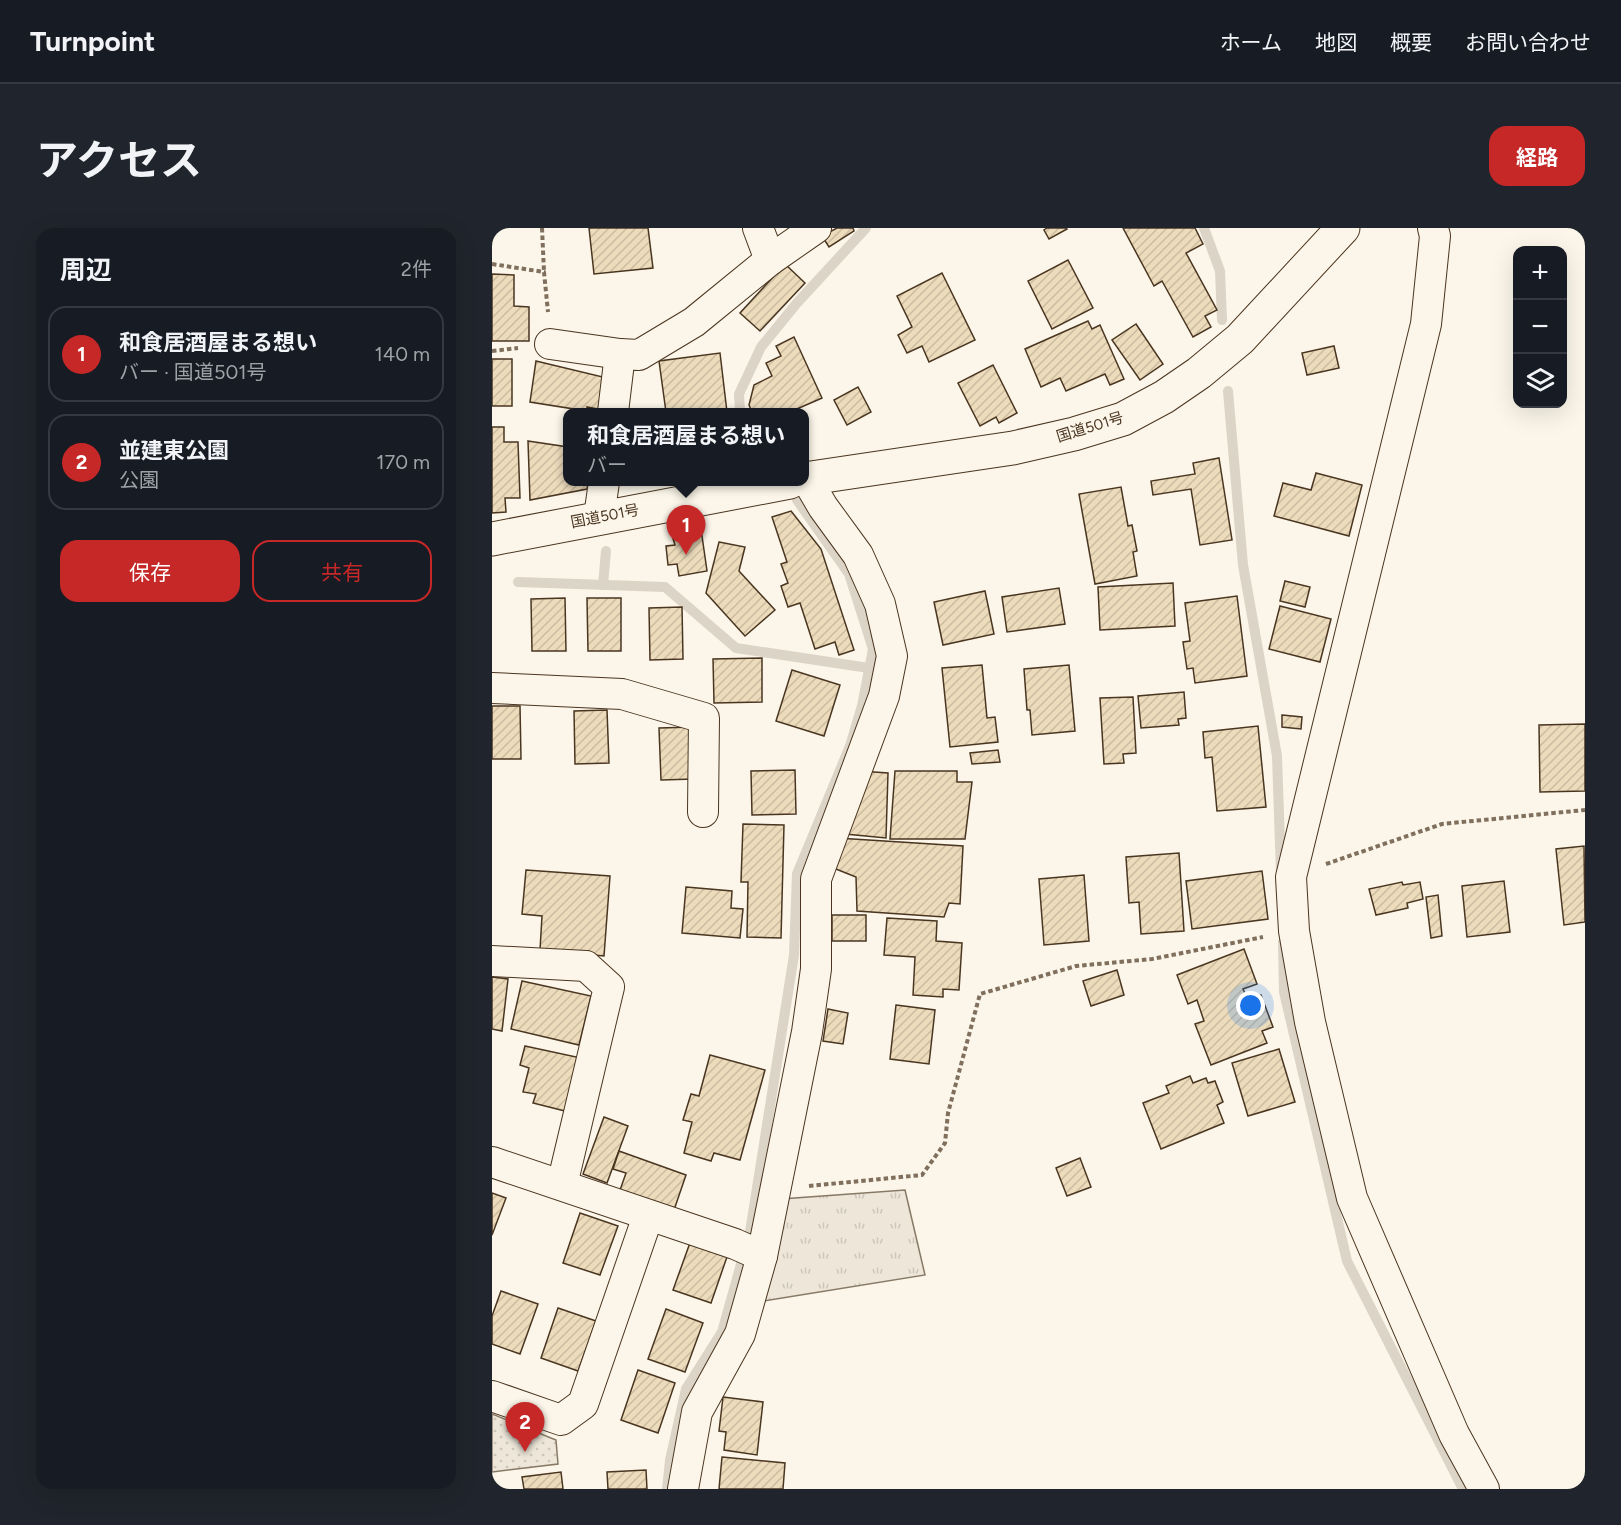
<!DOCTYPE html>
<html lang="ja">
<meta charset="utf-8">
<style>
body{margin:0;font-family:Figtree,"Noto Sans JP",sans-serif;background:#20242c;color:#f1f3f6}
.controls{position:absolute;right:18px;top:18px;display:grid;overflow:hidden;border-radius:12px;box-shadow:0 6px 24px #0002}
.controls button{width:54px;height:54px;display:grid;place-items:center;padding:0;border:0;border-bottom:2px solid #363941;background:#171b24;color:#f1f3f6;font:30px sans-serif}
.you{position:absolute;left:759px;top:778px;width:21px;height:21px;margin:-15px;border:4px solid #fff;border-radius:50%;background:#1a73e8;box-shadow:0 0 0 9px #1a73e833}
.badge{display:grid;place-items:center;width:39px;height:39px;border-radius:50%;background:#c62828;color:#fff;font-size:20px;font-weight:700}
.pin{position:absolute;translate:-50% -50px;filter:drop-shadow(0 2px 3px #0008)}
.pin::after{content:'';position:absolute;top:32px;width:21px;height:18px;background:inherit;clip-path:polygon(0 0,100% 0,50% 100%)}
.popup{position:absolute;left:71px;top:180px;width:246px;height:78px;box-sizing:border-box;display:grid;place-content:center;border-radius:12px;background:#171b24;filter:drop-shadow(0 2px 4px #0005);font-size:20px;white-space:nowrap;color:#9ea1a6}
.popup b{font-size:22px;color:#f1f3f6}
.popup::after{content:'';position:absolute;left:50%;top:100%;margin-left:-12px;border:12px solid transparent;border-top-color:#171b24}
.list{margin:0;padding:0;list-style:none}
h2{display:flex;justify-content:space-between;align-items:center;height:78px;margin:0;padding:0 24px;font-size:26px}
h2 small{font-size:20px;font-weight:400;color:#9ea1a6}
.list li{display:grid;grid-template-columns:39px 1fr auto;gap:18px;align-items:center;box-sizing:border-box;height:96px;margin:0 12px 12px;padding:0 12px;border:2px solid #363941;border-radius:18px}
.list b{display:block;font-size:22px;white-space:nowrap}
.list p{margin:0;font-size:20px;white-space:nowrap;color:#9ea1a6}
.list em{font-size:20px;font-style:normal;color:#9ea1a6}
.actions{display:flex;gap:12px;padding:18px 24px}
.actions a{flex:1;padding:14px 0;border:2px solid #c62828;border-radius:18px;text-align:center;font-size:21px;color:#c62828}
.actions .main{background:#c62828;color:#fff}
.icon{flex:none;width:33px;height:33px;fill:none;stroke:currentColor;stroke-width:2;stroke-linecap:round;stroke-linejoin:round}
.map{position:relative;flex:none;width:1093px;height:1261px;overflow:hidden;border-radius:18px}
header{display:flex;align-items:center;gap:36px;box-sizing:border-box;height:84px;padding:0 30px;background:#171b24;border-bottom:2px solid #363941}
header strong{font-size:28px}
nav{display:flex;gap:33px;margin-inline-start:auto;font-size:21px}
.intro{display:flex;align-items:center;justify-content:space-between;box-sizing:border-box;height:144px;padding:0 36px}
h1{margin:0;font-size:42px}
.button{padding:15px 27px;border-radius:18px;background:#c62828;color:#fff;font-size:21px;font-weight:700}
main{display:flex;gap:36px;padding:0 36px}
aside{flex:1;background:#171b24;border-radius:18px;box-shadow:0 6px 24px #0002}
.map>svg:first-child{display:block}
</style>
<header>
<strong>Turnpoint</strong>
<nav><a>ホーム</a><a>地図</a><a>概要</a><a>お問い合わせ</a></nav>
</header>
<div class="intro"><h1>アクセス</h1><a class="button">経路</a></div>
<main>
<aside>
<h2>周辺<small>2件</small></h2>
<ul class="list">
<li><span class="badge">1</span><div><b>和食居酒屋まる想い</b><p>バー · 国道501号</p></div><em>140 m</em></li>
<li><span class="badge">2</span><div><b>並建東公園</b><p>公園</p></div><em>170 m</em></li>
</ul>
<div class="actions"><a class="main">保存</a><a>共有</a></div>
</aside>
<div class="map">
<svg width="1093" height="1261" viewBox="0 0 1093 1261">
<defs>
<pattern id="grass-tufts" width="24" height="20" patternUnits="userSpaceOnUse" patternTransform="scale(1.5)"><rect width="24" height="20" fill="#ede6d9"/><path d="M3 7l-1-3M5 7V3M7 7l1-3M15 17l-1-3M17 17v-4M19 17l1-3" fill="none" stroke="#cdc6ba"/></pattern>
<pattern id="park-dots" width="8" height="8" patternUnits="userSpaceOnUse" patternTransform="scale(1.5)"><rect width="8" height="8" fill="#ede6d9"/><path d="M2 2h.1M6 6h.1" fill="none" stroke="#cdc6ba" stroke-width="1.8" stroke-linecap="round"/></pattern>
<pattern id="building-hatch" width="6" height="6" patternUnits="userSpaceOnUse" patternTransform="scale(1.5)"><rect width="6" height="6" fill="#ecdcbc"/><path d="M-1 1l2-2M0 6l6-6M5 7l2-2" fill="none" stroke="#ccbda1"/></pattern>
</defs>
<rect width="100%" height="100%" fill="#fbf6e9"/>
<path fill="url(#grass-tufts)" stroke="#887966" stroke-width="1.5" d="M413,962l20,85 -167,27 23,-103z"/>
<path fill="url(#park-dots)" stroke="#887966" stroke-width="1.5" d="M0,1186l64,26 2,24 -66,8z"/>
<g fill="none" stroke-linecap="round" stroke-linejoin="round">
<g stroke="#dcd4c6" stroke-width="10">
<path d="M712,0l16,43 2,49"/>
<path d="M736,163l15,174 34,191 4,117"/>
<path d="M248,184l-1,-18 22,-47 36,-44 69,-75"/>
<path d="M26,354l147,5 71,61 133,20"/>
<path d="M111,357l3,-34"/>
<path d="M791,714l1,50 63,269 116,228"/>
<path d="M175,1261l3,-29 16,-71 36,-57 28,-100 44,-277 3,-81 53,-128 12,-40 11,-57 -24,-75 -52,-74"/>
</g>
</g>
<g fill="url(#building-hatch)" stroke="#4a3520" stroke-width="1.5">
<path d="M97,0h59l5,40 -59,6z"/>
<path d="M345,0h16l1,3 -25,16 -7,-11z"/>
<path d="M555,0h19l1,1 -18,10 -5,-9z"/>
<path d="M631,0h72l8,16 -17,9 31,57 -12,6 6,11 -18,10 -31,-56 -8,5z"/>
<path d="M576,32l25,48 -41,21 -24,-48z"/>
<path d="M293,36l20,19 -45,48 -20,-18z"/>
<path d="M450,45l33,67 -46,22 -7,-16 -15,7 -9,-18 14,-8 -15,-31z"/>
<path d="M0,46l22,1v31l15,1v34h-37z"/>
<path d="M596,93l4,8 8,-4 24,54 -14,6 -5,-11 -39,17 -6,-13 -19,9 -16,-38z"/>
<path d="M644,96l27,40 -23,16 -28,-40z"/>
<path d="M302,109l28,61 -32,14h-38l-3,-7 5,-20 18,-9 -6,-13 15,-7 -5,-10z"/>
<path d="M842,118l5,22 -32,7 -5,-22z"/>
<path d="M228,125l7,59h-61l-7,-51z"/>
<rect x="0" y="131" width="20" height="47"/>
<path d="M44,133l71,17 -4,32 -16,-3v4l-57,-9z"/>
<path d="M501,137l24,48 -18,10 -3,-6 -16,9 -22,-43z"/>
<path d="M366,159l13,25 -24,13 -13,-25z"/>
<path d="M0,199h12v15h14l2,56h-15l1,14 -14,1z"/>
<path d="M36,213l40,6v35h20l-1,7 -57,11z"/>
<path d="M727,230l13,82 -32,5 -9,-56 -38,6 -2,-14 44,-7 -2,-11z"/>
<path d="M824,245l46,12 -13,51 -75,-20 9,-33 28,7z"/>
<path d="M629,259l7,39 4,-1 5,26 -4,1 4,24 -42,8 -16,-90z"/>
<path d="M299,283l30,38 33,101 -15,5 -4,-13 -20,7 -15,-46 -12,4 -7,-21 7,-3 -7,-19 6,-2 -15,-45z"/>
<path d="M209,301l6,42 -28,5 -2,-12 -9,1 -2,-19 9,-1 -3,-10z"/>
<path d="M227,314l26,5 -6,24 36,39 -30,26 -39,-43z"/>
<path d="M793,353l25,6 -5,20 -25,-6z"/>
<path d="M681,355l2,43 -75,4 -2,-43z"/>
<path d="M567,360l6,36 -58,8 -5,-35z"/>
<path d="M493,363l9,43 -51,11 -9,-43z"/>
<path d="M745,368l10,80 -52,7 -2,-15 -6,1 -4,-27 7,-1 -5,-38z"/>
<path d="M73,370l1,53h-34l-1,-52z"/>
<path d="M95,370h34v53h-33z"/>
<path d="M788,378l51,13 -11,43 -51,-13z"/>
<path d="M190,379l1,52 -33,1 -1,-52z"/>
<path d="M270,430v44l-48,1 -1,-44z"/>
<path d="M490,437l5,53 8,-1 3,25 -48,5 -8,-79z"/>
<path d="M577,437l6,66 -43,4 -2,-25h-3l-3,-41z"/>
<path d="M300,442l48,15 -16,51 -48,-15z"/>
<path d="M692,464l2,26 -8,1 1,6 -38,3 -3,-32z"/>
<path d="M641,469l3,56 -13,1 1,9 -20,1 -4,-66z"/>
<path d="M0,478h28l1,53h-29z"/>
<path d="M115,482l2,53 -34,1 -1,-53z"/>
<path d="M790,487l20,2 -1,12 -19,-2z"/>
<path d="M1093,496v67l-45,1 -1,-67z"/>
<path d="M766,498l8,81 -49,4 -5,-54 -7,1 -2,-26z"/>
<path d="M201,499l1,52 -33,1 -2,-52z"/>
<path d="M506,522l2,12 -28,2 -2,-11z"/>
<path d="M303,542l1,44 -44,1 -1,-44z"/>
<path d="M368,543l28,2 -2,65 -51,-5z"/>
<path d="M403,543h62v11h15l-7,57h-75z"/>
<path d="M251,596l41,1 -3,113 -34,-1 1,-55h-7z"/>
<path d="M345,610l126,8 -3,58 -11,-1 -5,14 -87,-6 -1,-34 -30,-12z"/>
<path d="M1092,618l1,76 -21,3 -8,-76z"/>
<path d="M687,625l5,78 -43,3 -2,-32 -10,1 -3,-46z"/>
<path d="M34,642l84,6 -6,80 -64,-6 2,-34 -20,-2z"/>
<path d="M770,643l6,48 -76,10 -6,-48z"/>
<path d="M592,647l5,66 -45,4 -5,-66z"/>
<path d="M1012,653l6,51 -43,5 -5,-51z"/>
<path d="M910,654l1,3 17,-3 3,17 -16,4 1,5 -32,7 -7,-26z"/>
<path d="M194,659l46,4 -1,17 12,1 -3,29 -58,-5z"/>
<path d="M946,667l4,41 -11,2 -5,-41z"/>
<rect x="340" y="687" width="34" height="26"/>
<path d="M395,690l50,3 -1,20 26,2 -3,47 -16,-1v8l-30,-2 2,-38 -31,-2z"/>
<path d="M752,721l13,35 -14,5 5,11 13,-5 12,32 -11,4 5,12 -56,22 -16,-41 9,-3 -7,-21 -9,4 -11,-29z"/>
<path d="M625,742l7,25 -33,11 -8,-25z"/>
<path d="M0,749l16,2 -6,52 -10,-2z"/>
<path d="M30,753l69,15 -12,49 -68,-16z"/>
<path d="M404,777l39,5 -6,54 -39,-5z"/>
<path d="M336,781l20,4 -5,31 -20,-3z"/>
<path d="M33,818l56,12 -12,54 -36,-9 3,-9 -13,-2 6,-24 -9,-3z"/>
<path d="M787,821l16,53 -47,14 -16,-53z"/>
<path d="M218,827l55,15 -25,90 -26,-7 -3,8 -27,-8 8,-31 -9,-2 8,-26 8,2z"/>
<path d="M698,848l3,7 13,-5 2,5 7,-2 8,21 -6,3 7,18 -63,26 -18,-46 26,-10 -3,-7z"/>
<path d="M112,889l24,9 -21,57 -24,-9z"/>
<path d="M127,923l67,24 -13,38 -54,-20 7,-20 -13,-4z"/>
<path d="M588,930l11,29 -24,9 -11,-28z"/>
<path d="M0,965l14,5 -14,37z"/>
<path d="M88,985l38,13 -18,49 -37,-12z"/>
<path d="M199,1012l37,14 -17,49 -38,-13z"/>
<path d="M9,1063l37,13 -18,50 -28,-10v-28z"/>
<path d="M66,1080l38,13 -18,50 -37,-13z"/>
<path d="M174,1081l37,14 -18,49 -37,-13z"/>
<path d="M146,1142l37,13 -17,50 -37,-13z"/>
<path d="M231,1169l40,5 -6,53 -33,-5 2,-18 -7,-1z"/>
<path d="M230,1229l63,6 -2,26h-64z"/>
<path d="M154,1242l1,19h-39l-1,-17z"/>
<path d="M69,1244l2,17h-39l-2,-12z"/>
</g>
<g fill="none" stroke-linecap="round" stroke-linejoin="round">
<g stroke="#4a3520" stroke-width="32">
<g id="minor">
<path d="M266,0l12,32"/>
<path d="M941,0l2,8 -9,88 -135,553 3,54 16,91 42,176 102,236 30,55"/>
<path d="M58,116l70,10"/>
<path d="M121,184l7,-58 19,1 55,-33 76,-62 46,-32"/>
<path d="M107,289l5,-35"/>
<path d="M0,460l130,6 82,24 -1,94"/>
<path d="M0,733l94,5 23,21 -47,198"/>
<path d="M0,934l243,82 27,12"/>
<path d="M0,1168l69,24 22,-16 65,-188"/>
<path d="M191,1261l14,-77 43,-78 22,-78 45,-224 9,-63v-90l68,-183 8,-40 -12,-52 -22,-49 -35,-48 -17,-29"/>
</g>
</g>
<g stroke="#4a3520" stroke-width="35">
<g id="trunk">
<path d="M312,251l209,-31 61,-14 49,-15 41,-22 35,-24 41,-34 103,-111"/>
<path d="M0,311l298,-57"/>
</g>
</g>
<g stroke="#7f6f5c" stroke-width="4" stroke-dasharray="4.5 3" stroke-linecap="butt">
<path d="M50,0l2,44"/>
<path d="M0,36l52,8 4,40"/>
<path d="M0,123l26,-3"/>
<path d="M834,636l116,-40 143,-14"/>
<path d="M317,958l113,-11 23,-32 3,-30 32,-119 96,-28 76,-7 111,-22"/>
</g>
<use href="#minor" stroke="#fbf6e9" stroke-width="30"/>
<use href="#trunk" stroke="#fbf6e9" stroke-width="33"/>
</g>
<g text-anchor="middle" stroke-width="4.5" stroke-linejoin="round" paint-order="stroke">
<g font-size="15" fill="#4a3520" stroke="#fbf6e9">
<text transform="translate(598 199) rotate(-17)" y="5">国道501号</text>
<text transform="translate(113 288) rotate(-11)" y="5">国道501号</text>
</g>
</g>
</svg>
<div class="controls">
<button>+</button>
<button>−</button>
<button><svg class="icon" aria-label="layers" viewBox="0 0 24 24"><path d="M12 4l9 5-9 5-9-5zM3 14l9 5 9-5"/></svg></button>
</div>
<div class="you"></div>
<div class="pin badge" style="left:194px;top:327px">1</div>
<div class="popup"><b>和食居酒屋まる想い</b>バー</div>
<div class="pin badge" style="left:33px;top:1224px">2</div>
</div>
</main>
